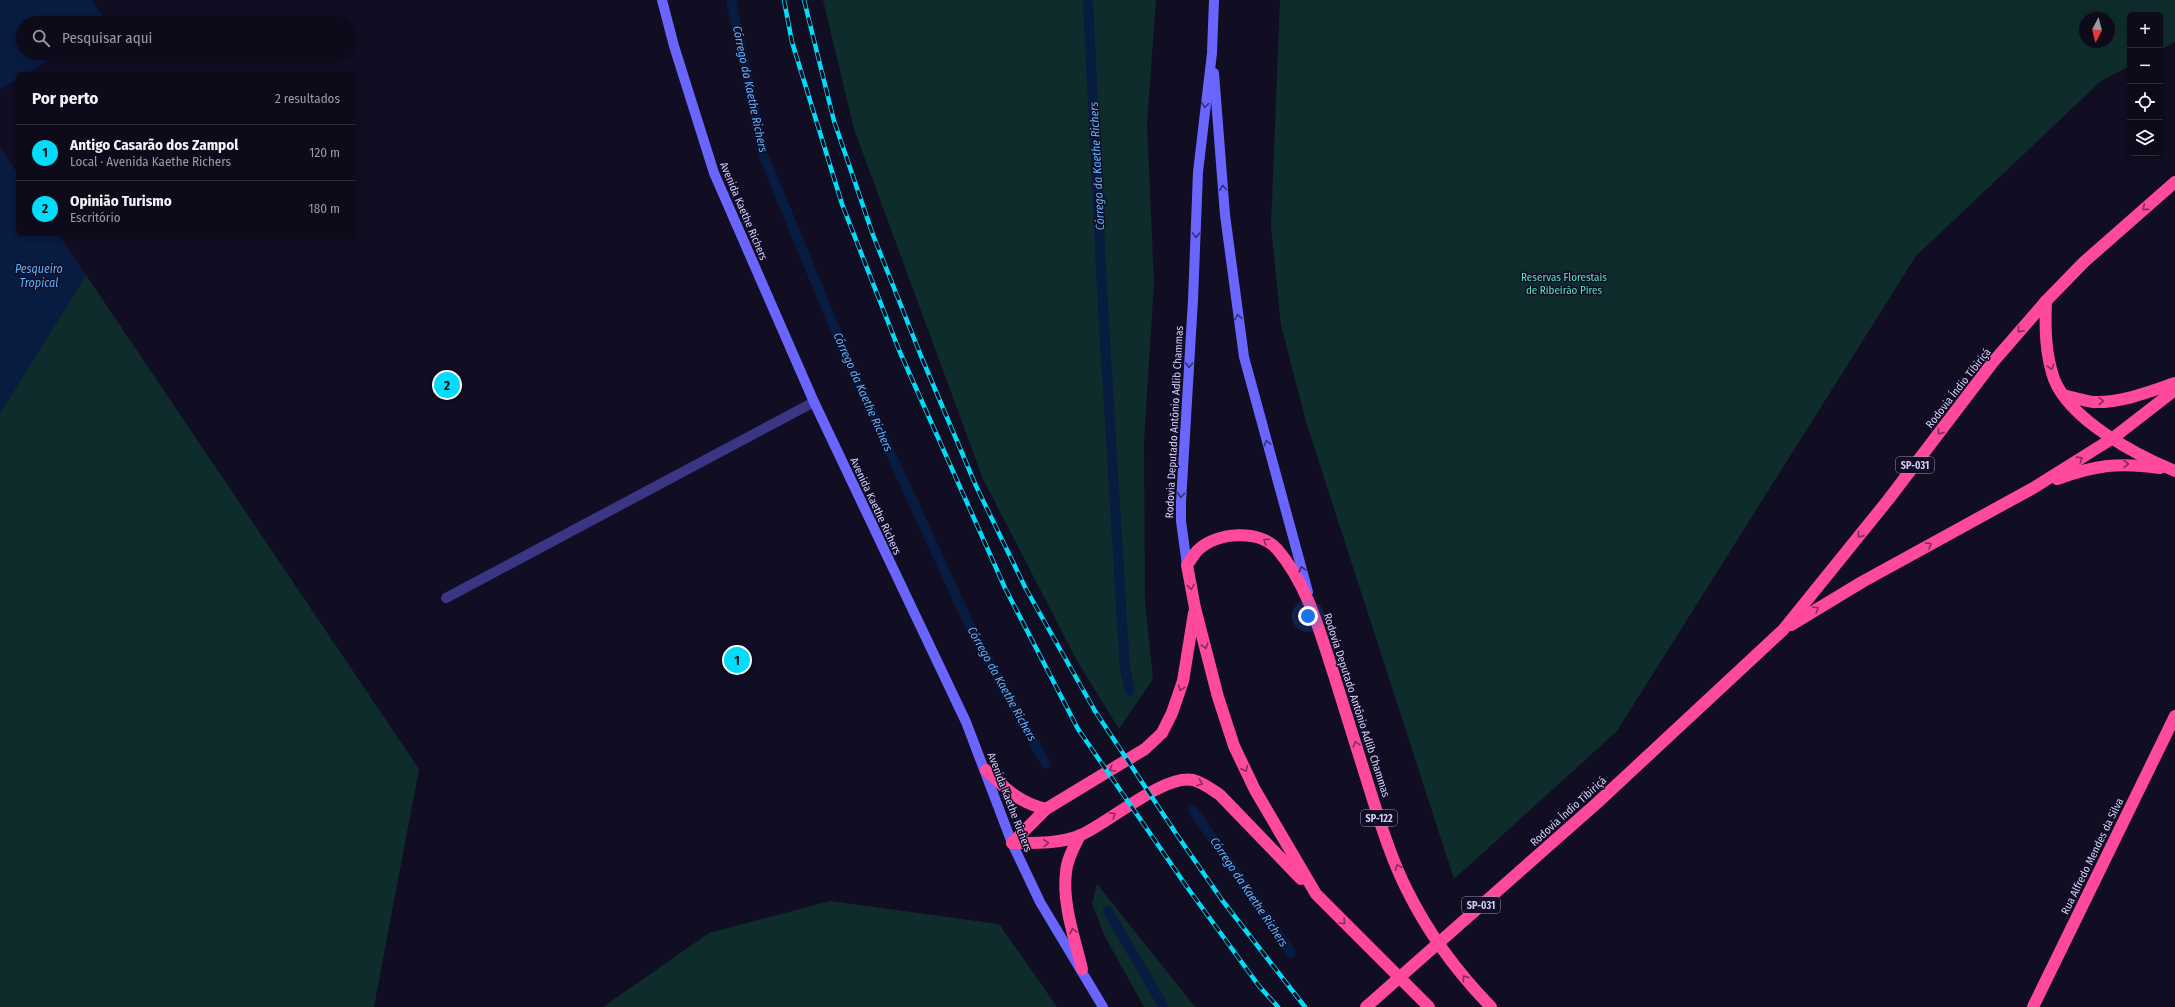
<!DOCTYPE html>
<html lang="pt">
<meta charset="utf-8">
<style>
body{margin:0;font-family:"Fira Sans Condensed",sans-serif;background:#1b1827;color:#f1f3f6}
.controls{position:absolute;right:12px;top:12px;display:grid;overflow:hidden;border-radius:6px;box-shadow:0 2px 6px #0003}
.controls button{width:36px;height:36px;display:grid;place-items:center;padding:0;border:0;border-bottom:1px solid #2d2b39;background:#0d0a1a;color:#f1f3f6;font:20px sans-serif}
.compass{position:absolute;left:2079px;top:12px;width:36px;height:36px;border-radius:50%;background:#0d0a1a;box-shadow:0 2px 6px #0003;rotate:187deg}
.you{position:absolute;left:1308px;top:616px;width:14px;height:14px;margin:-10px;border:3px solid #fff;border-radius:50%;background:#1a73e8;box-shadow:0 0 0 6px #1a73e833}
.badge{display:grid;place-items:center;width:26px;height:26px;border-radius:50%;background:#00dcf9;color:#111;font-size:13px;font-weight:700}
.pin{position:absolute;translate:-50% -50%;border:2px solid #fff;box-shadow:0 1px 4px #0006}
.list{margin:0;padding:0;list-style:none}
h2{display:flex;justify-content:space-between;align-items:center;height:52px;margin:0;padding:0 16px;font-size:17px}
h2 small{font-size:13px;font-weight:400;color:#9a9aa2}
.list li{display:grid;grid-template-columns:26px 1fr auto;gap:12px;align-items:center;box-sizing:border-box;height:56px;padding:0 16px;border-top:1px solid #2d2b39}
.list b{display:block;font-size:15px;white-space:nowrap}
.list p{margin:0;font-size:13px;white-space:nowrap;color:#9a9aa2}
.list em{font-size:13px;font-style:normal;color:#9a9aa2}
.icon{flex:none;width:22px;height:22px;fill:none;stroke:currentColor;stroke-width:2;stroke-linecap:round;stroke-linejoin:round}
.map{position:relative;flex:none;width:2175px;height:1007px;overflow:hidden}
.search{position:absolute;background:#0d0a1a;box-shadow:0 2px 6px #0003;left:16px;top:16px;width:340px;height:44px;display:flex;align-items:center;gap:10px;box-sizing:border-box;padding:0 14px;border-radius:22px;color:#9a9aa2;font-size:15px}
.panel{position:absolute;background:#0d0a1a;box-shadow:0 2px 6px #0003;left:16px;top:72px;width:340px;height:164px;border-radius:6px}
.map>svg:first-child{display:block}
</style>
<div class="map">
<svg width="2175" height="1007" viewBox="0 0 2175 1007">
<rect width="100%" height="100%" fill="#110d22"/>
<g fill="#0f2c2c" fill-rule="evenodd">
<path d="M823,0h333l-9,123 7,160 -10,158 1,160 8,78 -34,50 -43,-70 -93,-180 -129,-350z"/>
<path d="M1280,0h895v42l-15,8v-35h-30v51l-29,15 -185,175 -299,475 -163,148 -148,-457 -25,-97 -10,-99zM2085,18h24v24h-24z"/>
<path d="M86,275l333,494 -45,238h-374v-594z"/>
<path d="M1097,884l98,123h-51l-40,-72 -12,-31z"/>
<path d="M830,901l169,23 58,83h-454l106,-74z"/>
</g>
<g fill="#081b40">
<path d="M0,0h91l17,23h-85v30h38l-35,21h-8v5l-18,11z"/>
<path d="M0,148l18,26v60h40l28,41 -86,138z"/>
</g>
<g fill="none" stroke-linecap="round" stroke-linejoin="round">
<g stroke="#081b40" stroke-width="10">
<path d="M731,0l32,154 83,202 129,281 71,127"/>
<path d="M1088,0l14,290 23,380 5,21"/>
<path d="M1193,810l98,143"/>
<path d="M1108,911l56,96"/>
</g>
<path stroke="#3a3683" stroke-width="10" d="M446,598l368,-196"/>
<g stroke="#6b65ff" stroke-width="10">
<path d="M662,0l12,46 40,127 100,229 152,320 46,121 28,59 63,105"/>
<path d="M1214,73l11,142 19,142 64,235"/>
<path d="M1187,565l-6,-44v-19l12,-202 5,-128 14,-119 2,-53"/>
</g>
<g stroke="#ff499d" stroke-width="12">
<path d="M2046,301c-1,26 -1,52 8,78 16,41 82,76 121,92"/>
<path d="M2063,395c9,2 20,6 30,7 28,1 56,-10 82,-19"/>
<path d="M2057,479c39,-14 61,-17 103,-11"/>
<path d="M1791,625l71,-43 173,-95 78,-49 62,-48"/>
<path d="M986,770c19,18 33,33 60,39"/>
<path d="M1080,835c-6,12 -13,24 -14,37 -4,32 9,67 16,97"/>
<path d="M1012,843c23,0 45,1 67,-7 29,-12 84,-62 114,-56 11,3 18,9 27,15l81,84"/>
<path d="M1012,843l34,-34 99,-60 17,-16 10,-20 11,-32 11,-68"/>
<path d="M1366,1007l231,-204 186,-173 105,-130 105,-138 53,-61 38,-39 91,-80"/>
<path d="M1429,1007l-113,-113 -61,-104 -21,-44 -16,-49 -23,-89 -8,-43c4,-5 7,-11 11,-15 19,-18 61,-21 79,-1 30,35 42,80 56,123 12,39 24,77 36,115 11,35 22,72 39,105 21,42 50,81 83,115"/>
<path d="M2033,1007l142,-291"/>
</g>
<g stroke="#00dcf9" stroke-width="4.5">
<g id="rail">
<path d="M784,0l8,42 50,162 57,146 106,238 73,141 109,158 72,99 19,21"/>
<path d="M804,0l30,121 39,114 48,121 55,130 50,103 69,122 80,121 47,68 83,107"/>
</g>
</g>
<use href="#rail" stroke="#110d22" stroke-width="3" stroke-dasharray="9" stroke-linecap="butt"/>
</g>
<defs><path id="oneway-chevron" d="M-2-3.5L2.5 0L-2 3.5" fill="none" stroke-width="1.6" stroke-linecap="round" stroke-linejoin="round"/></defs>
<g stroke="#35307a">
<use href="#oneway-chevron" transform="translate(1205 105) rotate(98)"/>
<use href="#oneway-chevron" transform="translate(1223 188) rotate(-94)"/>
<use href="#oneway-chevron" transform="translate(1196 235) rotate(92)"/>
<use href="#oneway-chevron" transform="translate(1238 317) rotate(-99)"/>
<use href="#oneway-chevron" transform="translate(1189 365) rotate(93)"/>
<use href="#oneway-chevron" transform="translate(1267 443) rotate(-105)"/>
<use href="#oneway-chevron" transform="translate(1181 495) rotate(94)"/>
<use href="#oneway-chevron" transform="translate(1302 569) rotate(-105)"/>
</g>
<g stroke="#882b60">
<use href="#oneway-chevron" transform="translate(2145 208) rotate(140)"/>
<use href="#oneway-chevron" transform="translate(2020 330) rotate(131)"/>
<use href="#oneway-chevron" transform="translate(2051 367) rotate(74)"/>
<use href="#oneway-chevron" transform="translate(2101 401) rotate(-3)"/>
<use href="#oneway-chevron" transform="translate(1940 432) rotate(127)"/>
<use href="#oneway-chevron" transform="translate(2080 459) rotate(-32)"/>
<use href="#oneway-chevron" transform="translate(2126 464)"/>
<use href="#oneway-chevron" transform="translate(1860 535) rotate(129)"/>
<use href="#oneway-chevron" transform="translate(1266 541) rotate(-148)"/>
<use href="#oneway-chevron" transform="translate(1929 545) rotate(-29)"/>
<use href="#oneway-chevron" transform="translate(1191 587) rotate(80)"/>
<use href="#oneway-chevron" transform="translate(1816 609) rotate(-31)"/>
<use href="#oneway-chevron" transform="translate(1205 646) rotate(75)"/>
<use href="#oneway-chevron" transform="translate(1181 688) rotate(109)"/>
<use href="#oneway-chevron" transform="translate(1356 744) rotate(-108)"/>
<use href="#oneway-chevron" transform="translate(1112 769) rotate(149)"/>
<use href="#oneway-chevron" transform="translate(1245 769) rotate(65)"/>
<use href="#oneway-chevron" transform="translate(1200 783) rotate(21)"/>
<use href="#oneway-chevron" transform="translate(1113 815) rotate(-31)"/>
<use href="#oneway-chevron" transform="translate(1046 843) rotate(-4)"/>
<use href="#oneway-chevron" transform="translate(1398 867) rotate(-112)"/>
<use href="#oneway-chevron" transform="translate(1343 922) rotate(46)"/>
<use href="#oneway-chevron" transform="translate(1073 931) rotate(-103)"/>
<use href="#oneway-chevron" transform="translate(1465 978) rotate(-126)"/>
</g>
<g text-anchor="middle" stroke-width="3" stroke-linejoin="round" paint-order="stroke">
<g fill="#110d22" stroke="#9a94bd" stroke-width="1">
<rect x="1896" y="457" width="38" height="16" rx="3"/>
<rect x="1361" y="810" width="36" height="16" rx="3"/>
<rect x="1462" y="897" width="38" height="16" rx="3"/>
</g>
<g font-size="10" font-weight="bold" fill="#d4ceff">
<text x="1915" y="469">SP-031</text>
<text x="1379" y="822">SP-122</text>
<text x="1481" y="909">SP-031</text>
</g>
<g font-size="11" fill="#d4ceff" stroke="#110d22">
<text transform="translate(744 211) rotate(67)" y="4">Avenida Kaethe Richers</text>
<text transform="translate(1958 388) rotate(-52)" y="4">Rodovia Índio Tibiriçá</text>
<text transform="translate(1174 422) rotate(-87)" y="4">Rodovia Deputado Antônio Adlib Chammas</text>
<text transform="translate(876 506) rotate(65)" y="4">Avenida Kaethe Richers</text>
<text transform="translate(1357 705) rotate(72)" y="4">Rodovia Deputado Antônio Adlib Chammas</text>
<text transform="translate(1010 802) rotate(69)" y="4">Avenida Kaethe Richers</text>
<text transform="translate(1568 811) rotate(-42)" y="4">Rodovia Índio Tibiriçá</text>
<text transform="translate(2092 856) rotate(-64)" y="4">Rua Alfredo Mendes da Silva</text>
</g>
<g font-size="11" fill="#56e3c2" stroke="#110d22">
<text x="1564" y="281">Reservas Florestais<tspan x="1564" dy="13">de Ribeirão Pires</tspan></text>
</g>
<g font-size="12" font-style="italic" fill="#5cb1ff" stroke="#110d22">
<text transform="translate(750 89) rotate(78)" y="4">Córrego da Kaethe Richers</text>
<text transform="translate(1097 166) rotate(-93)" y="4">Córrego da Kaethe Richers</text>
<text x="39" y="273">Pesqueiro<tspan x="39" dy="14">Tropical</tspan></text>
<text transform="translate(863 392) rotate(66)" y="4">Córrego da Kaethe Richers</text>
<text transform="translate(1002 684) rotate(61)" y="4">Córrego da Kaethe Richers</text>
<text transform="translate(1249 892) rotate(56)" y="4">Córrego da Kaethe Richers</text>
</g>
</g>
</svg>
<div class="controls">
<button>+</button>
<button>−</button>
<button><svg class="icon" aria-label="locate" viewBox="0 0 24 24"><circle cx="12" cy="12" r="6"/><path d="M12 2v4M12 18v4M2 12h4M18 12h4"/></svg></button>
<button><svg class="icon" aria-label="layers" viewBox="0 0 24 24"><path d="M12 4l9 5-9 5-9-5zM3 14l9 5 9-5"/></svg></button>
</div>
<svg class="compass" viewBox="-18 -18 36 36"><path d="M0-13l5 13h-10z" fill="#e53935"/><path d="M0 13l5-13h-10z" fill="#9a9aa2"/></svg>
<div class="you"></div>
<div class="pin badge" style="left:737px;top:660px">1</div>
<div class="pin badge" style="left:447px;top:385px">2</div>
<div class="search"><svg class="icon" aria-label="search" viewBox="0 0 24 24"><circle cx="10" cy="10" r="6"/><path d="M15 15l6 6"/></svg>Pesquisar aqui</div>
<section class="panel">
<h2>Por perto<small>2 resultados</small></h2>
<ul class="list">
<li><span class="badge">1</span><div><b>Antigo Casarão dos Zampol</b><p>Local · Avenida Kaethe Richers</p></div><em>120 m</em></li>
<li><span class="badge">2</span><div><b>Opinião Turismo</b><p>Escritório</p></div><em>180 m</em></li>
</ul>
</section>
</div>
